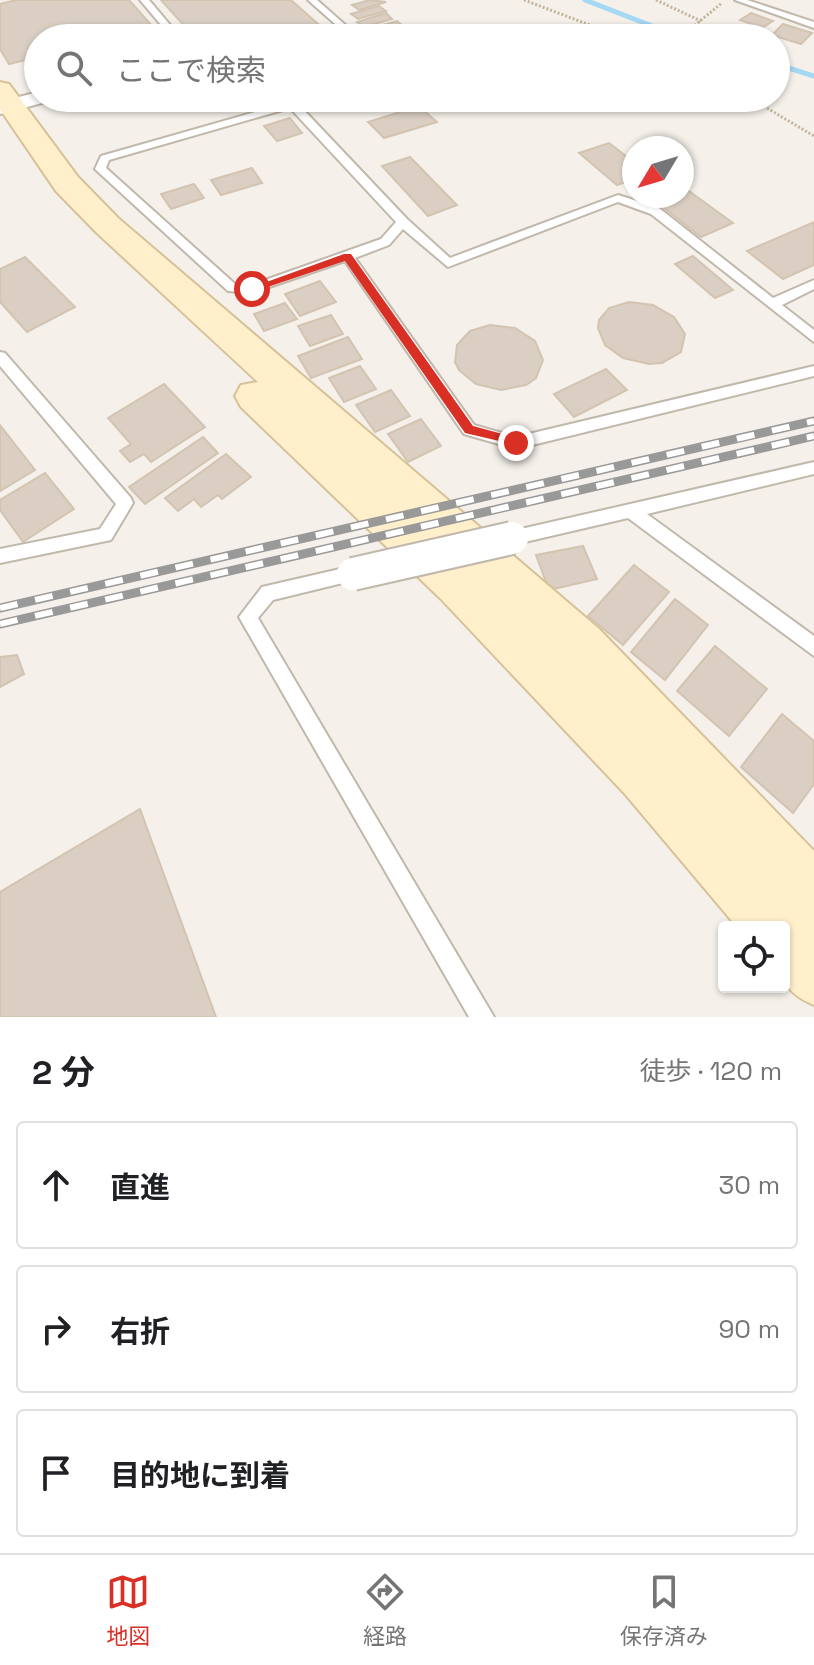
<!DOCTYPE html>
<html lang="ja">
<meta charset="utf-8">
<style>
body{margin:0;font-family:"Space Grotesk","Noto Sans JP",sans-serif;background:#f6f6f6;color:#202124}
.controls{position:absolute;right:24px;bottom:24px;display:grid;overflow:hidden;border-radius:8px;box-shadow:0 2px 6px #0004}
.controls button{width:72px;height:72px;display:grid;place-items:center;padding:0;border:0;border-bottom:2px solid #e0e0e0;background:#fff;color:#202124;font:40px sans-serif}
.compass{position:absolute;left:622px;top:136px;width:72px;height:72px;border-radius:50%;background:#fff;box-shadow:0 2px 6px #0004;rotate:232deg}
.stop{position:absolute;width:24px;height:24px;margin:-18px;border:6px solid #d93025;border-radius:50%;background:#fff}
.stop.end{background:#d93025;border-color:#fff;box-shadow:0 2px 8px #0008}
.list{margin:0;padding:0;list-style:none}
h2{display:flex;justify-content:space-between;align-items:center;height:104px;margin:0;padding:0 32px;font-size:34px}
h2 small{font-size:26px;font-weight:400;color:#757577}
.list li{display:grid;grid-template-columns:52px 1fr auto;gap:24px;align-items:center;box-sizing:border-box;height:128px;margin:0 16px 16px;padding:0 16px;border:2px solid #e0e0e0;border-radius:8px}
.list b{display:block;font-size:30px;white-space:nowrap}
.list em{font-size:26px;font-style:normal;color:#757577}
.icon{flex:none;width:44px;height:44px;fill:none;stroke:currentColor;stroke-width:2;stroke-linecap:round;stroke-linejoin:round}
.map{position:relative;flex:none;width:814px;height:1017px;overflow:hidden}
.search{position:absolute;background:#fff;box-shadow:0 2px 6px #0004;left:24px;right:24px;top:24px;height:88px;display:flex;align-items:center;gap:20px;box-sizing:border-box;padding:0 28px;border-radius:44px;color:#757577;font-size:30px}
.sheet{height:536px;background:#fff}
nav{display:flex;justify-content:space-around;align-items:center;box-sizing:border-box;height:112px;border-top:2px solid #e0e0e0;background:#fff;font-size:22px;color:#757577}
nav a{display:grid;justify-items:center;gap:4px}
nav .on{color:#d93025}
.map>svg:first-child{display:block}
</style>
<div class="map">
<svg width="814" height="1017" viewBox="0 0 814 1017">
<rect width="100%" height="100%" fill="#f5f1ea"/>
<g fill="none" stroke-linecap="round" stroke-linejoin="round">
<g stroke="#a5d8f3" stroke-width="5">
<path d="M585,0l98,38"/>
<path d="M776,64l38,12"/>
</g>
</g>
<g fill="#dacfc2" stroke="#d3c4b2" stroke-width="2">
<path d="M16,0h113l24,27 -44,11h-71v19l-29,7 -9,-15v-45z"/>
<path d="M161,0h130l43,38h-81l-6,-7 -30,7 -11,-12 -17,5z"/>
<path d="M370,0l16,2 -27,8 -7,-5z"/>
<path d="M379,6l7,5 -28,8 -7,-5z"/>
<path d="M386,13l6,6 -28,8 -7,-5z"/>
<path d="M751,13l22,8 -11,7 -22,-8z"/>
<path d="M397,21l21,17h-29l-14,-11z"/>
<path d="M783,24l29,9 -11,11 -29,-9z"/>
<path d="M419,106l18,16 -53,16 -16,-16z"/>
<path d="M290,118l12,15 -25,8 -13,-15z"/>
<path d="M609,143l25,19v17l-17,6 -38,-32z"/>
<path d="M410,157l47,48 -29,11 -46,-50z"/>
<path d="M252,168l10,15 -41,12 -10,-15z"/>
<path d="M194,184l10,14 -33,11 -10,-15z"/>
<path d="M682,186l51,37 -32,14 -52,-41h33z"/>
<path d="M814,222v43l-31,14 -36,-28z"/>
<path d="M693,256l40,34 -18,8 -40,-34z"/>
<path d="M25,257l50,50 -48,25 -27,-30v-33z"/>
<path d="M320,281l16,21 -36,14 -15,-22z"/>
<path d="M629,302l24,3 21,12 11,17 -4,18 -19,11 -13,1 -26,-6 -18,-13 -7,-17 1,-8 10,-12z"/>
<path d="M285,303l12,16 -33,12 -10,-17z"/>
<path d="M331,315l12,19 -33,12 -12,-20z"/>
<path d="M490,325l25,3 20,13 8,19 -7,18 -10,7 -25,5 -25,-6 -17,-14 -4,-8 2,-17 13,-14z"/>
<path d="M348,337l14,22 -51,19 -13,-22z"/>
<path d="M360,366l16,23 -32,13 -15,-24z"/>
<path d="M606,369l21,21 -53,27 -20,-23z"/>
<path d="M164,384l41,43 -54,35 -7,-8 -14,8 -10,-11 11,-7 -23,-26z"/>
<path d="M391,390l19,26 -35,16 -19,-27z"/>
<path d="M421,419l20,27 -33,16 -20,-28z"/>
<path d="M0,425l35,45 -35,21z"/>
<path d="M203,437l15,16 -73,51 -16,-17z"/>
<path d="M226,454l25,23 -29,22 -4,-4 -17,12 -7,-8 -16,12 -13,-13z"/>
<path d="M45,473l29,36 -51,33 -23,-32v-10z"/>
<path d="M583,546l14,33 -48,11 -13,-35z"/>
<path d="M634,565l35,27 -46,53 -35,-29z"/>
<path d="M675,599l33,26 -43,55 -34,-28z"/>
<path d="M715,646l52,43 -38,47 -52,-45z"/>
<path d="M17,655l7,19 -24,13v-30z"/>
<path d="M782,714l32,27v43l-21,29 -52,-46z"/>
<path d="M140,809l76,208h-216v-125z"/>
</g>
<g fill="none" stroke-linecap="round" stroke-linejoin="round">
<g stroke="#c1b8ac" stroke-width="4">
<g id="lane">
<path d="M140,0h9l32,38h-9z"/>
<path d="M308,0h9l43,38h-9z"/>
<path d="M735,0h12l67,22v6z"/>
<path d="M274,98l19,3 25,-3 -19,7 108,114 43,39 168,-63 41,13 114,90 41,-18v9l-32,16 32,25v12l-163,-128 -33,-12 -170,65 -45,-38 -14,16 -34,13 119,167 42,12 298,-71v10l-298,73 -52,-15 -119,-173 -93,32 -24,-2 -133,-122 6,-13 182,-52zM290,108l106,114 -15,17 -130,46 -16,-1 -129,-116 3,-8z"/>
<path d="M0,352l5,1 126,145 2,5 -22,37 -111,23v-14l100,-20 16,-25 -116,-138z"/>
<path d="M814,462v12l-167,40 167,122v20l-186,-138 -116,27 -6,-2 -2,-5 2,-5 6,-2z"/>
<path d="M353,566l6,3 2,5 -2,5 -86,21 -15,18 236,399h-25l-230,-400 23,-30z"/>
</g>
</g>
<g stroke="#c1b8ac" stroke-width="4">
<path id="street" d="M38,92v6h11l-3,4 -46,12v-12z"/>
</g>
<g stroke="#d6c299" stroke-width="4">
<path id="secondary" d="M0,82l9,2 69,93 40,41 481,411 215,222v154c-42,-18 -30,-37 -30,-78h-47l-112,-133 -184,-195 -200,-192 -6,-11 6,-11 17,-3 -162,-150 -40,-41 -56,-82z"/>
</g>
<g stroke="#c4b49d" stroke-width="3" stroke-dasharray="2 2" stroke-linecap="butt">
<path d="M524,0l100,38"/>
<path d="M656,0l45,21"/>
<path d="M679,38l43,-35"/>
<path d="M750,98l64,38"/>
</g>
<use href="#lane" fill="#fff" fill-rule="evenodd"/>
<use href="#street" fill="#fff" fill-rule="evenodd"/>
<use href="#secondary" fill="#ffefca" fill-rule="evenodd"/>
<g stroke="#999" stroke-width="9">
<g id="rail">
<path d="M0,608l814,-187"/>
<path d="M0,624l814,-188"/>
</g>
</g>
<use href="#rail" stroke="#fff" stroke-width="6" stroke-dasharray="18" stroke-linecap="butt"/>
<g stroke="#c1b8ac" stroke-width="36" stroke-linecap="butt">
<path id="street-bridge" d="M353,574l159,-36"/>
</g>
<use href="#street-bridge" stroke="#fff" stroke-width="32"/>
</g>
<path fill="#d93025" d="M344,254h7l122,172 48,13v7l-56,-13 -120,-172 -89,30 -9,-2z"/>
</svg>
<div class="controls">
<button><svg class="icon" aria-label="locate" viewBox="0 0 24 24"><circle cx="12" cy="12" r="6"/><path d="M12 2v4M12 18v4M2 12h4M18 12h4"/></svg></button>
</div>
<svg class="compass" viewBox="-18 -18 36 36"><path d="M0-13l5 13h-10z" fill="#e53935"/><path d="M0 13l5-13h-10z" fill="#757577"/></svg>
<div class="stop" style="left:252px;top:289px"></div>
<div class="stop end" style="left:516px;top:443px"></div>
<div class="search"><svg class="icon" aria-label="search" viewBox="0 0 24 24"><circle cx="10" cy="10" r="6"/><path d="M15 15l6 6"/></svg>ここで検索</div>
</div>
<section class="sheet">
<h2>2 分<small>徒歩 · 120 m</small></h2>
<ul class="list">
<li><svg class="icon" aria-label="ahead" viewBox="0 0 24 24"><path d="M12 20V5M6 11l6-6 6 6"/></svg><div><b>直進</b></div><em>30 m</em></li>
<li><svg class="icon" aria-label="right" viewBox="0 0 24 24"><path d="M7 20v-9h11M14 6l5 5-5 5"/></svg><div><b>右折</b></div><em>90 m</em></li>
<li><svg class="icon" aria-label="arrive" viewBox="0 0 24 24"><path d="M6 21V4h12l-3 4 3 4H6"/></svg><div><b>目的地に到着</b></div></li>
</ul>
</section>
<nav>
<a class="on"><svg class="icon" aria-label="map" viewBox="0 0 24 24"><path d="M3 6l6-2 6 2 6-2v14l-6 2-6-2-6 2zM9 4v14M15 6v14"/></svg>地図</a>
<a><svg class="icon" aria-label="directions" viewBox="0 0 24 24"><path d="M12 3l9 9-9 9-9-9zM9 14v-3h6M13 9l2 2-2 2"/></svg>経路</a>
<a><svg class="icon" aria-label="saved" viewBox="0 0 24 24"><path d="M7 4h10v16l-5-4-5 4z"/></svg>保存済み</a>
</nav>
